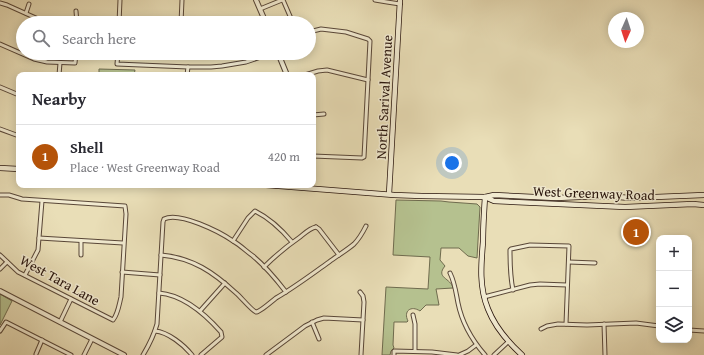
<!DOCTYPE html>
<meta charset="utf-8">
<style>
body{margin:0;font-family:"Gentium Book Plus",serif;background:#f2f2f3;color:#2b2b33}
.controls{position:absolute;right:12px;bottom:12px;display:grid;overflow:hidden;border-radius:8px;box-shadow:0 2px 10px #0003}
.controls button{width:36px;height:36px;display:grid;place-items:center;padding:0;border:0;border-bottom:1px solid #e1e1e2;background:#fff;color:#2b2b33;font:20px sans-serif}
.compass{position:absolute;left:608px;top:12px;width:36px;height:36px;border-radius:50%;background:#fff;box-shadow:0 2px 10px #0003;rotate:183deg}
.you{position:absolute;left:452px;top:163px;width:14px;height:14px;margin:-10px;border:3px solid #fff;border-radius:50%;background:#1a73e8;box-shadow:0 0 0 6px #1a73e833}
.badge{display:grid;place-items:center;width:26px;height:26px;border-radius:50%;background:#b45309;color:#fff;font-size:13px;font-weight:700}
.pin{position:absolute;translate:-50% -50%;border:2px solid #fff;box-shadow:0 1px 4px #0006}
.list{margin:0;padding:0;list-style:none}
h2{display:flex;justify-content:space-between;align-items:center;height:52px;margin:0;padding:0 16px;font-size:17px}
h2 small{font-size:13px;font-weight:400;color:#7c7c81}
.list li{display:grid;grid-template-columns:26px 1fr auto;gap:12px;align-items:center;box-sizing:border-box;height:64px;padding:0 16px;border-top:1px solid #e1e1e2}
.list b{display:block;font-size:15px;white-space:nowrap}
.list p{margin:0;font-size:13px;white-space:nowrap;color:#7c7c81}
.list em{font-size:13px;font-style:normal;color:#7c7c81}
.icon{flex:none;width:22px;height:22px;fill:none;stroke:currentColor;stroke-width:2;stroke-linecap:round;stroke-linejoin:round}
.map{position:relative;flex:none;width:704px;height:355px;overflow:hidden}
.search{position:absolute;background:#fff;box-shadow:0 2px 10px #0003;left:16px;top:16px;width:300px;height:44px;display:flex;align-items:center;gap:10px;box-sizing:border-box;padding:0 14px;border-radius:22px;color:#7c7c81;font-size:15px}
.panel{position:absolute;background:#fff;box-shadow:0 2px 10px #0003;left:16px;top:72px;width:300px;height:116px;border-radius:8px}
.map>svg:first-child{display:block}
</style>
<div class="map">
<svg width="704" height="355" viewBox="0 0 704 355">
<rect width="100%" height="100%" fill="#e9deb7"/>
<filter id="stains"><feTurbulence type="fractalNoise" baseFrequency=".005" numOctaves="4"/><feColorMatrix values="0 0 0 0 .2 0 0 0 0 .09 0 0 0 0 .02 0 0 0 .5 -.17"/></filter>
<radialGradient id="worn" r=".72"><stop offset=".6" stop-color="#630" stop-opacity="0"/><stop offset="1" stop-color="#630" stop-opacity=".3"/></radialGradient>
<g fill="#b5c18f" stroke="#6f6b4e">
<path d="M99,69l36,1 -1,5h-35z"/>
<path d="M396,200l45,1 8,1 28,2 3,3 -3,51 -9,-2 -9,-8h-18l-1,12 5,6c-10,12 6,12 8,22l-17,1 3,16h-13l-6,6c-9,-6 -17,0 -12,10l-1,1h-13l-1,23 1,3 -3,3 -1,4h-8l4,-68 42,2 2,-32 -37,-2z"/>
<path d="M0,294l12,7 -12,24z"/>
</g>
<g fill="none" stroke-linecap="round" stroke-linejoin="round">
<g stroke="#594738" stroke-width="5">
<g id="minor">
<path d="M283,0l10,23"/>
<path d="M375,0l12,2 13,2"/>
<path d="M0,3l7,2 40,18"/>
<path d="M260,9l22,-9"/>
<path d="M76,11l1,12"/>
<path d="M26,13l3,-9"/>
<path d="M119,23l1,-23"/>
<path d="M181,23l1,-23"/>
<path d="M225,23l3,-2"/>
<path d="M309,32l12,-3 25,3 22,7 2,2 -6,116 -2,1 -49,-2"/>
<path d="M0,44l34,15 13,3 28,1 1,-10"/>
<path d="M118,53l-1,11 71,3h23l11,-1 24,-4 26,-9"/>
<path d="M59,75l1,-12"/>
<path d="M187,75l1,-8"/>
<path d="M305,75l13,-4 9,-1 41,10"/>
<path d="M0,87l19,8"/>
<path d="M313,115l11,-1"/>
<path d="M0,129l19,7"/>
<path d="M0,195h9l13,4 103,7 1,8 -5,83c-2,8 -3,17 -8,23l-95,-48 -18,-17"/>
<path d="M316,227l3,2 20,26"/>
<path d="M39,238l84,5"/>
<path d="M233,241l15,-23 7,-7c14,7 27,19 37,31"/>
<path d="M81,255v-14"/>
<path d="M161,255c32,3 52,17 75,38 4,3 16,18 20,19 4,0 16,-11 20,-14 19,-11 36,-24 53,-36 8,-6 18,-12 25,-18 5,-5 9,-12 12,-18"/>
<path d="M569,262l26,1"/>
<path d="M264,267c11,-11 23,-21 36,-30 5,-4 10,-9 16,-10"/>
<path d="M0,269l7,-7"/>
<path d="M122,272l38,3"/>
<path d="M450,273c5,10 6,20 8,30 4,20 14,37 27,52"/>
<path d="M25,275l13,-25 4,-49"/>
<path d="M513,290c-3,-14 -3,-26 -3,-40l1,-1 19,-4 39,1 -3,78"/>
<path d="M360,292l3,4 1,6 -3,53"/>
<path d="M159,293c25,2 46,21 62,39l1,5 -21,18"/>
<path d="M484,297l46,-12 10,-1 27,1"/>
<path d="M200,311l25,-28"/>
<path d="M413,315l2,9v27"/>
<path d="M60,322l11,-23"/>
<path d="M312,322l7,17"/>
<path d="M604,324l1,31"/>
<path d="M541,329l6,-3 11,-2 29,1 49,-2 23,3"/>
<path d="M689,330l15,1"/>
<path d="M0,331l6,-9 65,33"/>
<path d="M155,331c13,1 29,14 37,24"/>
<path d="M36,354l6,-14"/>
<path d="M84,355l8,-16"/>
<path d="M143,355c6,-10 11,-20 14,-31l6,-102 1,-3c15,-8 56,13 69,22 7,4 13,10 20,15 12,10 23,23 33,36"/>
<path d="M266,355l31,-23 8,-6 12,-6 7,-2 39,2"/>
<path d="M394,355v-4l38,1 25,3"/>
<path d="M459,355l9,-4 8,-6"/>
<path d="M494,355l14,-13"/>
</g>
</g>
<g stroke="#594738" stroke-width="6">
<g id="tertiary">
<path d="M256,0l10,23"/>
<path d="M278,53l9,22"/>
<path d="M0,291l124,64"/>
</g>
</g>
<g stroke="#29150d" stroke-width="6">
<g id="secondary">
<path d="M0,168l19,1"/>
<path d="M266,185l128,10 28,1 63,1 9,-2 62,3 48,-2 27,2 73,-3"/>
<path d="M389,194l11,-194"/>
<path d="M485,197l9,4 131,6 68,-3 11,1"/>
<path d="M485,197c-1,15 -2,30 -2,45 -2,23 -4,45 5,67 7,18 20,33 34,46"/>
</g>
</g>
<use href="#minor" stroke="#f1ead0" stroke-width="3"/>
<use href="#tertiary" stroke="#f1ead0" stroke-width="4"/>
<use href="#secondary" stroke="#f1ead0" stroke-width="4.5"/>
</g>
<g text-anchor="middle" stroke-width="3" stroke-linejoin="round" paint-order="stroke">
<g font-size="14" fill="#29150d" stroke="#f1ead0">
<text transform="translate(384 97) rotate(-87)" y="5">North Sarival Avenue</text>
<text transform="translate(594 193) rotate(2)" y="5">West Greenway Road</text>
<text transform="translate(60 280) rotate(29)" y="5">West Tara Lane</text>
</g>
</g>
<rect width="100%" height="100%" filter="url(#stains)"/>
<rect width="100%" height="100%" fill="url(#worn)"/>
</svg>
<div class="controls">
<button>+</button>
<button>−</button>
<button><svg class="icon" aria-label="layers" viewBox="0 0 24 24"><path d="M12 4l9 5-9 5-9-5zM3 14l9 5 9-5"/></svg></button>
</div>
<svg class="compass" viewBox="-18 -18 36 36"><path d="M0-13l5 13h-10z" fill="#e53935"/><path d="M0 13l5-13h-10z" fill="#7c7c81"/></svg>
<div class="you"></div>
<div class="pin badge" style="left:636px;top:232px">1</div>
<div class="search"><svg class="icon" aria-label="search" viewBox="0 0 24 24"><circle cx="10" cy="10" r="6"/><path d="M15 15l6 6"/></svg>Search here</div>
<section class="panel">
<h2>Nearby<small></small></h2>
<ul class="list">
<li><span class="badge">1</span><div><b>Shell</b><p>Place · West Greenway Road</p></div><em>420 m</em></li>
</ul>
</section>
</div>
